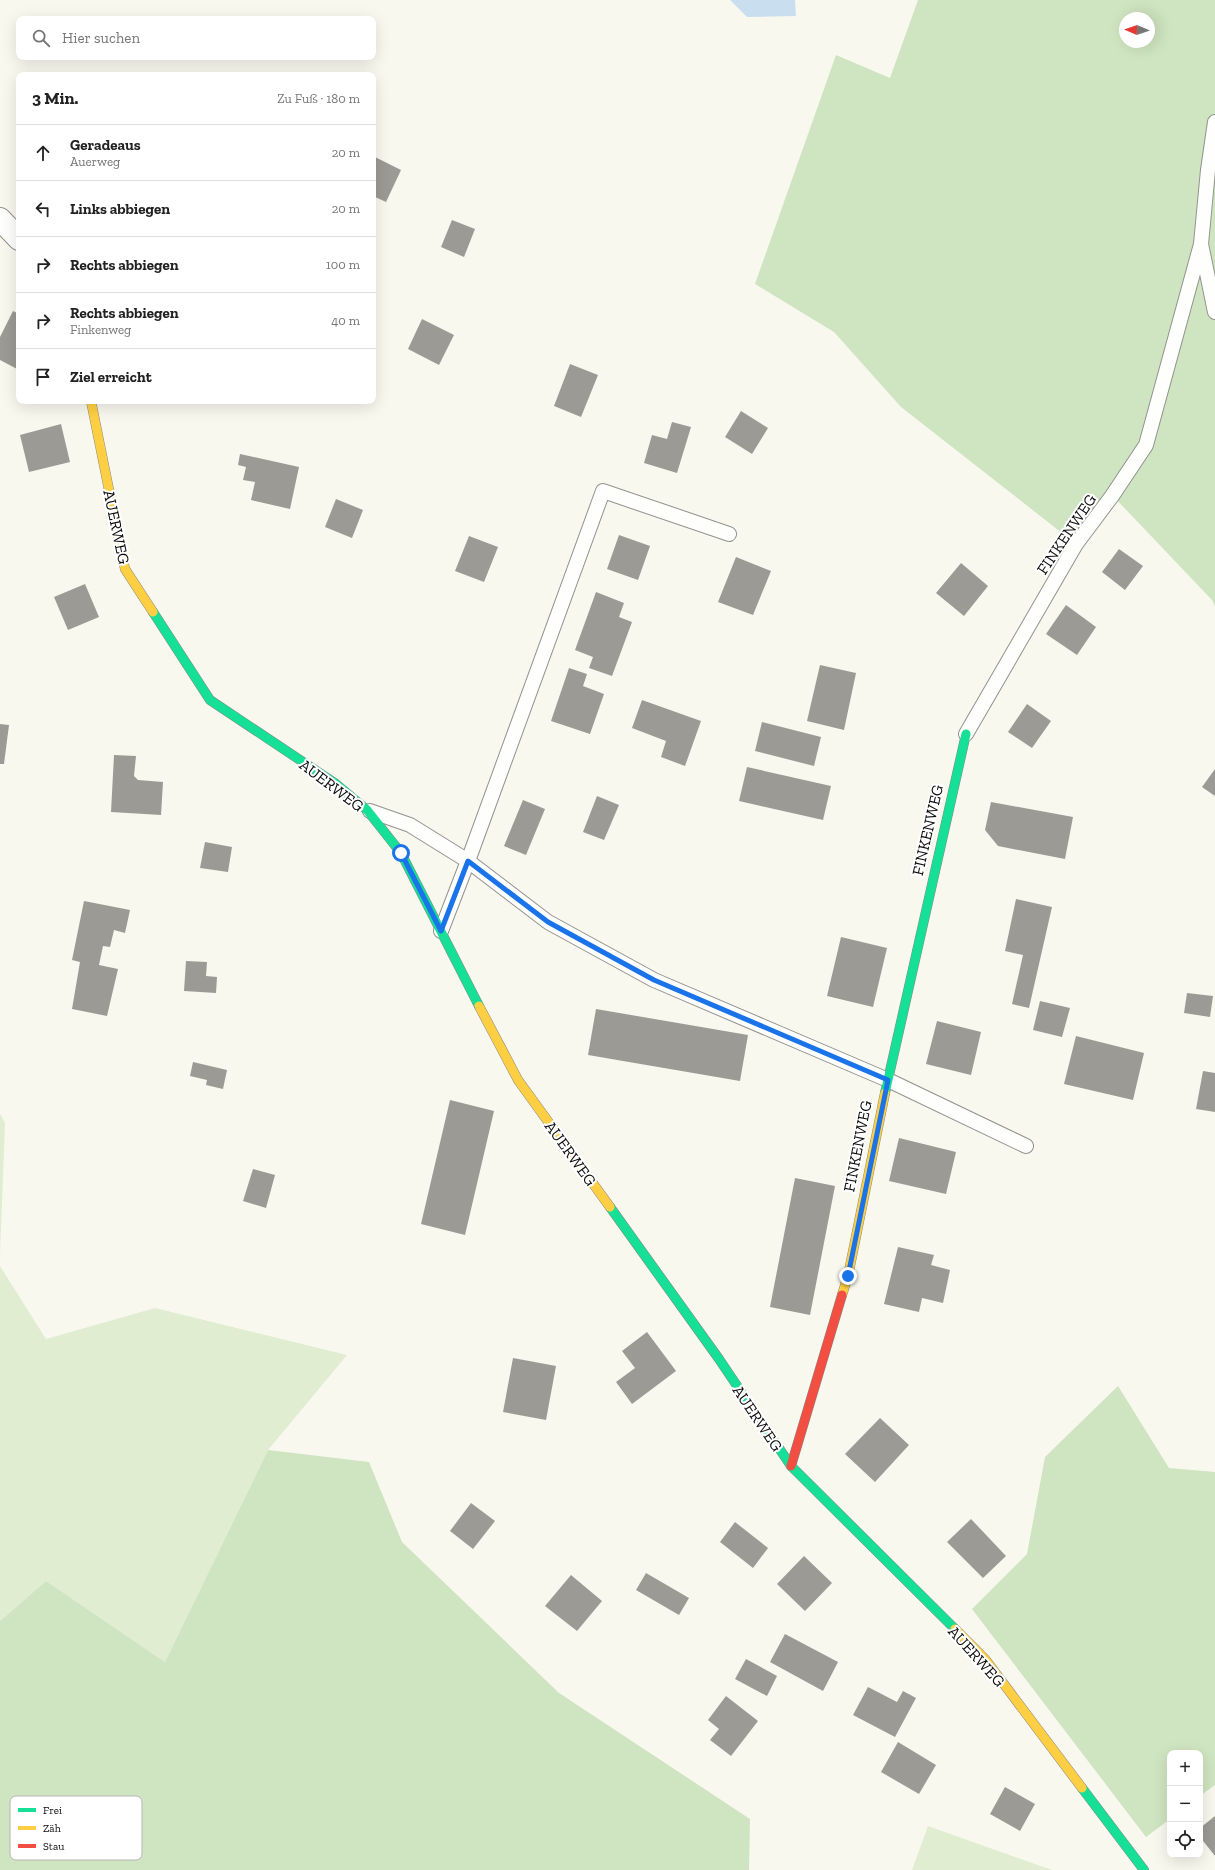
<!DOCTYPE html>
<html lang="de">
<meta charset="utf-8">
<style>
body{margin:0;font-family:"Zilla Slab",serif;background:#f2f2f2;color:#222}
.controls{position:absolute;right:12px;bottom:12px;display:grid;overflow:hidden;border-radius:8px;box-shadow:0 4px 16px #0002}
.controls button{width:36px;height:36px;display:grid;place-items:center;padding:0;border:0;border-bottom:1px solid #e0e0e0;background:#fff;color:#222;font:20px sans-serif}
.compass{position:absolute;left:1119px;top:12px;width:36px;height:36px;border-radius:50%;background:#fff;box-shadow:0 4px 16px #0002;rotate:272deg}
.stop{position:absolute;width:12px;height:12px;margin:-9px;border:3px solid #1a73e8;border-radius:50%;background:#fff}
.stop.end{background:#1a73e8;border-color:#fff;box-shadow:0 1px 4px #0008}
.list{margin:0;padding:0;list-style:none}
h2{display:flex;justify-content:space-between;align-items:center;height:52px;margin:0;padding:0 16px;font-size:17px}
h2 small{font-size:13px;font-weight:400;color:#767676}
.list li{display:grid;grid-template-columns:26px 1fr auto;gap:12px;align-items:center;box-sizing:border-box;height:56px;padding:0 16px;border-top:1px solid #e0e0e0}
.list b{display:block;font-size:15px;white-space:nowrap}
.list p{margin:0;font-size:13px;white-space:nowrap;color:#767676}
.list em{font-size:13px;font-style:normal;color:#767676}
.icon{flex:none;width:22px;height:22px;fill:none;stroke:currentColor;stroke-width:2;stroke-linecap:round;stroke-linejoin:round}
.map{position:relative;flex:none;width:1215px;height:1870px;overflow:hidden}
.search{position:absolute;background:#fff;box-shadow:0 4px 16px #0002;left:16px;top:16px;width:360px;height:44px;display:flex;align-items:center;gap:10px;box-sizing:border-box;padding:0 14px;border-radius:8px;color:#767676;font-size:15px}
.panel{position:absolute;background:#fff;box-shadow:0 4px 16px #0002;left:16px;top:72px;width:360px;height:332px;border-radius:8px}
.map>svg:first-child{display:block}
</style>
<div class="map">
<svg width="1215" height="1870" viewBox="0 0 1215 1870">
<rect width="100%" height="100%" fill="#f9f8ef"/>
<g fill="#e0edd1">
<path d="M0,1114l5,9 -5,132z"/>
<path d="M0,1266l46,73 109,-31 192,47 -79,95 -103,212 -119,-81 -46,40z"/>
<path d="M928,1826l124,44h-140z"/>
</g>
<g fill="#cfe4c0" fill-rule="evenodd">
<path d="M918,0h297v607l-3,-7 -99,-104 -37,48 -175,-137 -67,-75 -79,-48 81,-229 54,23zM1125,18h24v24h-24z"/>
<path d="M1118,1386l51,82 46,4v313l-15,11v-43h-30v66l-24,18 -174,-228 55,-55 18,-97z"/>
<path d="M268,1450l101,12 33,80 157,151 191,126 -1,51h-749v-249l46,-40 119,81z"/>
</g>
<path fill="#c9dff0" d="M730,0h65l1,16 -49,1z"/>
<g fill="#9c9a95">
<path d="M373,156l28,14 -15,32 -13,-6z"/>
<path d="M452,220l23,9 -11,28 -23,-10z"/>
<path d="M13,311l6,3v56l-19,-10v-23z"/>
<path d="M422,319l32,16 -15,30 -31,-16z"/>
<path d="M570,364l28,11 -17,42 -27,-11z"/>
<path d="M741,411l27,17 -16,26 -27,-17z"/>
<path d="M672,422l19,5 -14,46 -33,-10 8,-28 15,4z"/>
<path d="M61,424l9,38 -41,10 -9,-37z"/>
<path d="M240,454l59,13 -9,42 -39,-9 4,-18 -12,-2 3,-13 -8,-2z"/>
<path d="M336,499l27,11 -11,28 -27,-11z"/>
<path d="M619,535l31,11 -12,34 -31,-11z"/>
<path d="M469,536l29,11 -14,35 -29,-11z"/>
<path d="M1119,549l24,17 -18,24 -23,-18z"/>
<path d="M736,557l35,14 -18,44 -35,-13z"/>
<path d="M961,563l27,23 -24,30 -28,-23z"/>
<path d="M85,584l14,33 -31,13 -14,-33z"/>
<path d="M596,592l28,11 -5,14 13,5 -20,54 -23,-8 4,-11 -18,-7z"/>
<path d="M1066,605l30,22 -19,28 -31,-21z"/>
<path d="M820,665l36,8 -12,57 -37,-9z"/>
<path d="M569,668l18,6 -4,12 21,8 -14,40 -39,-13z"/>
<path d="M642,700l59,21 -16,45 -24,-9 5,-16 -34,-13z"/>
<path d="M1027,704l24,17 -19,27 -24,-16z"/>
<path d="M762,722l59,15 -7,29 -59,-15z"/>
<path d="M0,724l9,1 -5,39h-4z"/>
<path d="M114,755l22,1 -2,20 4,4 25,2 -2,33 -50,-3z"/>
<path d="M747,767l84,19 -8,34 -84,-19z"/>
<path d="M1215,769v27l-13,-9z"/>
<path d="M597,796l22,9 -15,35 -21,-8z"/>
<path d="M523,800l22,9 -19,46 -22,-9z"/>
<path d="M991,802l82,15 -8,42 -67,-13 -13,-16z"/>
<path d="M205,842l27,5 -4,25 -28,-4z"/>
<path d="M1016,899l36,8 -23,101 -17,-4 11,-49 -18,-4z"/>
<path d="M84,901l46,9 -5,23 -11,-3 -4,17 -7,-1 -4,19 19,4 -11,47 -35,-7 8,-47 -8,-2z"/>
<path d="M841,937l46,11 -14,59 -46,-11z"/>
<path d="M186,961l21,1 -1,14 11,1 -1,16 -32,-2z"/>
<path d="M1187,993l26,3 -3,21 -26,-4z"/>
<path d="M1040,1001l30,7 -8,29 -29,-7z"/>
<path d="M596,1009l152,26 -8,46 -152,-26z"/>
<path d="M937,1021l44,11 -10,43 -45,-11z"/>
<path d="M1076,1036l68,17 -11,47 -69,-16z"/>
<path d="M193,1062l34,8 -4,19 -17,-4 1,-5 -17,-4z"/>
<path d="M1203,1071l12,2v39l-19,-3z"/>
<path d="M450,1100l44,11 -29,124 -44,-11z"/>
<path d="M899,1138l57,14 -10,42 -57,-13z"/>
<path d="M253,1169l22,6 -9,33 -23,-7z"/>
<path d="M795,1178l40,8 -25,129 -40,-8z"/>
<path d="M898,1247l36,8 -3,10 19,5 -7,33 -21,-5 -3,14 -35,-8z"/>
<path d="M647,1332l29,39 -44,33 -16,-22 19,-14 -13,-17z"/>
<path d="M513,1358l43,8 -10,54 -43,-8z"/>
<path d="M880,1418l29,27 -34,37 -30,-28z"/>
<path d="M471,1503l24,18 -22,28 -23,-18z"/>
<path d="M971,1519l35,37 -23,22 -36,-36z"/>
<path d="M735,1522l33,26 -15,20 -33,-26z"/>
<path d="M804,1556l28,27 -27,28 -28,-27z"/>
<path d="M646,1573l43,25 -10,17 -43,-25z"/>
<path d="M571,1575l31,26 -25,30 -32,-25z"/>
<path d="M785,1634l53,28 -15,29 -53,-29z"/>
<path d="M746,1659l31,17 -10,20 -32,-17z"/>
<path d="M868,1687l29,15 6,-11 13,7 -21,39 -42,-22z"/>
<path d="M726,1696l32,25 -27,35 -21,-16 9,-11 -11,-9z"/>
<path d="M898,1742l38,23 -17,29 -38,-22z"/>
<path d="M1005,1787l30,17 -15,27 -30,-17z"/>
<path d="M1215,1816v40l-15,-19v-9z"/>
</g>
<g fill="none" stroke-linecap="round" stroke-linejoin="round">
<g stroke="#92928e" stroke-width="16">
<g id="lane">
<path d="M1215,122l-7,48 -7,74 14,68"/>
<path d="M966,734l110,-190 36,-48 34,-51 55,-201"/>
<path d="M370,811l40,14 58,36 80,61 106,58 234,100 138,66"/>
<path d="M441,931l27,-70 135,-370 126,43"/>
</g>
</g>
<g stroke="#92928e" stroke-width="24">
<path id="street" d="M0,219l19,20"/>
</g>
<g stroke="#898884" stroke-width="10">
<g id="fast">
<path d="M153,612l57,88 126,84 31,26 34,43 78,153"/>
<path d="M885,1093l81,-359"/>
<path d="M610,1207l109,152 72,107 164,163"/>
<path d="M1082,1788l62,82"/>
</g>
</g>
<g stroke="#898884" stroke-width="10">
<g id="slow">
<path d="M91,401l34,168 28,43"/>
<path d="M479,1006l39,74 92,127"/>
<path d="M842,1295l6,-19 37,-183"/>
<path d="M955,1629l30,30 97,129"/>
</g>
</g>
<g stroke="#898884" stroke-width="10">
<path id="jam" d="M791,1466l51,-171"/>
</g>
<use href="#lane" stroke="#fefefd" stroke-width="14"/>
<use href="#street" stroke="#fefefd" stroke-width="22"/>
<use href="#fast" stroke="#16e098" stroke-width="9"/>
<use href="#slow" stroke="#ffcf43" stroke-width="9"/>
<use href="#jam" stroke="#f24e42" stroke-width="9"/>
</g>
<g fill="none" stroke-linecap="round" stroke-linejoin="round">
<path stroke="#1a73e8" stroke-width="5" d="M401,853l40,78 27,-70 80,61 106,58 234,100 -40,196"/>
</g>
<g text-anchor="middle" stroke-width="4" stroke-linejoin="round" paint-order="stroke">
<g font-size="16" fill="#0b0b0b" stroke="#fff">
<text transform="translate(117 527) rotate(78)" y="6">AUERWEG</text>
<text transform="translate(1066 534) rotate(-56)" y="6">FINKENWEG</text>
<text transform="translate(332 785) rotate(37)" y="6">AUERWEG</text>
<text transform="translate(927 830) rotate(-77)" y="6">FINKENWEG</text>
<text transform="translate(857 1146) rotate(-79)" y="6">FINKENWEG</text>
<text transform="translate(571 1153) rotate(54)" y="6">AUERWEG</text>
<text transform="translate(758 1418) rotate(56)" y="6">AUERWEG</text>
<text transform="translate(977 1656) rotate(48)" y="6">AUERWEG</text>
</g>
</g>
<rect x="10" y="1796" width="132" height="64" rx="6" fill="#fff" stroke="#b6b6b6" stroke-width="1"/>
<rect x="18" y="1808" width="18" height="4" fill="#16e098"/>
<rect x="18" y="1826" width="18" height="4" fill="#ffcf43"/>
<rect x="18" y="1844" width="18" height="4" fill="#f24e42"/>
<g font-size="11" fill="#0b0b0b">
<text x="43" y="1814">Frei</text>
<text x="43" y="1832">Zäh</text>
<text x="43" y="1850">Stau</text>
</g>
</svg>
<div class="controls">
<button>+</button>
<button>−</button>
<button><svg class="icon" aria-label="locate" viewBox="0 0 24 24"><circle cx="12" cy="12" r="6"/><path d="M12 2v4M12 18v4M2 12h4M18 12h4"/></svg></button>
</div>
<svg class="compass" viewBox="-18 -18 36 36"><path d="M0-13l5 13h-10z" fill="#e53935"/><path d="M0 13l5-13h-10z" fill="#767676"/></svg>
<div class="stop" style="left:401px;top:853px"></div>
<div class="stop end" style="left:848px;top:1276px"></div>
<div class="search"><svg class="icon" aria-label="search" viewBox="0 0 24 24"><circle cx="10" cy="10" r="6"/><path d="M15 15l6 6"/></svg>Hier suchen</div>
<section class="panel">
<h2>3 Min.<small>Zu Fuß · 180 m</small></h2>
<ul class="list">
<li><svg class="icon" aria-label="ahead" viewBox="0 0 24 24"><path d="M12 20V5M6 11l6-6 6 6"/></svg><div><b>Geradeaus</b><p>Auerweg</p></div><em>20 m</em></li>
<li><svg class="icon" aria-label="left" viewBox="0 0 24 24"><path d="M17 20v-9H6M10 6l-5 5 5 5"/></svg><div><b>Links abbiegen</b></div><em>20 m</em></li>
<li><svg class="icon" aria-label="right" viewBox="0 0 24 24"><path d="M7 20v-9h11M14 6l5 5-5 5"/></svg><div><b>Rechts abbiegen</b></div><em>100 m</em></li>
<li><svg class="icon" aria-label="right" viewBox="0 0 24 24"><path d="M7 20v-9h11M14 6l5 5-5 5"/></svg><div><b>Rechts abbiegen</b><p>Finkenweg</p></div><em>40 m</em></li>
<li><svg class="icon" aria-label="arrive" viewBox="0 0 24 24"><path d="M6 21V4h12l-3 4 3 4H6"/></svg><div><b>Ziel erreicht</b></div></li>
</ul>
</section>
</div>
